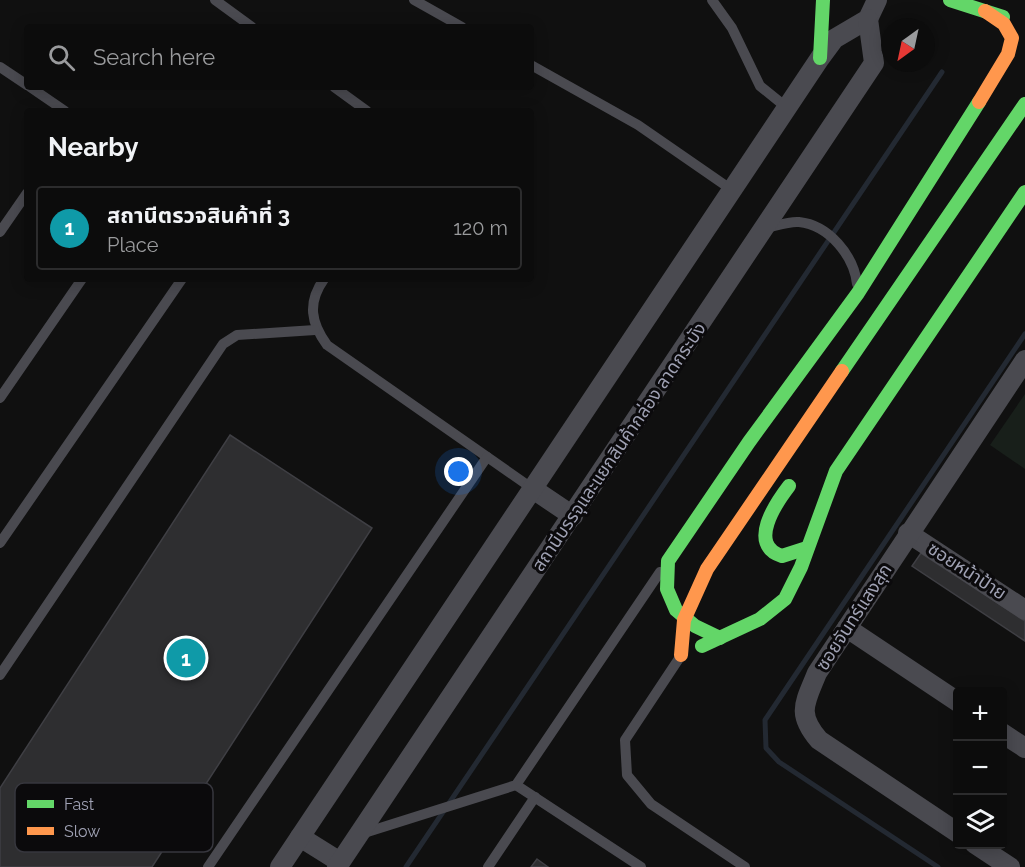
<!DOCTYPE html>
<meta charset="utf-8">
<style>
body{margin:0;font-family:Raleway,"Noto Sans Thai",sans-serif;background:#151515;color:#f1f3f6}
.controls{position:absolute;right:18px;bottom:18px;display:grid;overflow:hidden;border-radius:6px;box-shadow:0 3px 15px #0003}
.controls button{width:54px;height:54px;display:grid;place-items:center;padding:0;border:0;border-bottom:2px solid #2c2c2d;background:#0c0c0c;color:#f1f3f6;font:30px sans-serif}
.compass{position:absolute;left:881px;top:18px;width:54px;height:54px;border-radius:50%;background:#0c0c0c;box-shadow:0 3px 15px #0003;rotate:213deg}
.you{position:absolute;left:459px;top:472px;width:21px;height:21px;margin:-15px;border:4px solid #fff;border-radius:50%;background:#1a73e8;box-shadow:0 0 0 9px #1a73e833}
.badge{display:grid;place-items:center;width:39px;height:39px;border-radius:50%;background:#d93025;color:#fff;font-size:20px;font-weight:700}
.pin{position:absolute;translate:-50% -50%;border:3px solid #fff;box-shadow:0 2px 6px #0006}
.list{margin:0;padding:0;list-style:none}
h2{display:flex;justify-content:space-between;align-items:center;height:78px;margin:0;padding:0 24px;font-size:26px}
h2 small{font-size:20px;font-weight:400;color:#9a9b9d}
.list li{display:grid;grid-template-columns:39px 1fr auto;gap:18px;align-items:center;box-sizing:border-box;height:84px;margin:0 12px 12px;padding:0 12px;border:2px solid #2c2c2d;border-radius:6px}
.list b{display:block;font-size:22px;white-space:nowrap}
.list p{margin:0;font-size:20px;white-space:nowrap;color:#9a9b9d}
.list em{font-size:20px;font-style:normal;color:#9a9b9d}
.icon{flex:none;width:33px;height:33px;fill:none;stroke:currentColor;stroke-width:2;stroke-linecap:round;stroke-linejoin:round}
.map{position:relative;flex:none;width:1025px;height:867px;overflow:hidden}
.search{position:absolute;background:#0c0c0c;box-shadow:0 3px 15px #0003;left:24px;top:24px;width:510px;height:66px;display:flex;align-items:center;gap:15px;box-sizing:border-box;padding:0 21px;border-radius:6px;color:#9a9b9d;font-size:22px}
.panel{position:absolute;background:#0c0c0c;box-shadow:0 3px 15px #0003;left:24px;top:108px;width:510px;height:174px;border-radius:6px}
.map>svg:first-child{display:block}
</style>
<div class="map">
<svg width="1025" height="867" viewBox="0 0 1025 867">
<rect width="100%" height="100%" fill="#101010"/>
<path fill="#181f1a" d="M1025,394v75l-35,-24z"/>
<g fill="none" stroke-linecap="round" stroke-linejoin="round">
<g stroke="#232932" stroke-width="5">
<path d="M406,867l536,-795"/>
<path d="M938,867l-159,-105 -13,-14 -1,-28 260,-386"/>
</g>
</g>
<g fill="#2e2e30" stroke="#3f3f44" stroke-width="1.5">
<path d="M230,435l142,93 -220,339h-152v-79z"/>
<path d="M921,553l104,68v20l-113,-75z"/>
<path d="M537,859l11,8h-17z"/>
</g>
<g fill="none" stroke-linecap="round" stroke-linejoin="round">
<g stroke="#4a4a50" stroke-width="10">
<path d="M215,0l37,27"/>
<path d="M414,0l48,27"/>
<path d="M712,0l20,28 28,58 26,21"/>
<path d="M531,65l107,60 94,65"/>
<path d="M0,67l27,18"/>
<path d="M30,87l35,24"/>
<path d="M334,87l33,24"/>
<path d="M766,228c10,-2 23,-7 33,-6 30,3 55,34 58,62"/>
<path d="M0,232l27,-39"/>
<path d="M324,279c-17,24 -13,44 3,66l206,144"/>
<path d="M0,398l82,-119"/>
<path d="M0,543l182,-264"/>
<path d="M680,657l-55,83 2,35 24,29 94,63"/>
<path d="M0,675l223,-331 14,-9 78,-5"/>
<path d="M516,785l125,82"/>
<path d="M361,834l155,-49 144,-213"/>
<path d="M208,867l279,-410"/>
<path d="M488,867l47,-70"/>
</g>
<g stroke="#4a4a50" stroke-width="20">
<path d="M533,489l40,27"/>
<path d="M908,533l117,77"/>
<path d="M847,628l111,74"/>
<path d="M1002,733l23,15"/>
<path d="M958,833l-139,-93c-23,-27 -14,-37 -2,-67l208,-313"/>
<path d="M300,837l40,25"/>
<path d="M975,844l35,23"/>
<path d="M280,867l540,-809 14,-19 34,-20 9,-19"/>
<path d="M337,867l537,-804 -6,-44"/>
</g>
<g stroke="#63d668" stroke-width="14">
<path d="M950,0l53,17"/>
<path d="M820,58l3,-58"/>
<path d="M842,371l183,-267"/>
<path d="M789,486c-13,17 -42,59 -7,70l25,-8"/>
<path d="M720,638l-25,-12 -19,-16 -9,-21 1,-28 81,-119 109,-149 121,-191"/>
<path d="M702,646l58,-27 25,-20 16,-32 35,-96 189,-279"/>
</g>
<g stroke="#ff974d" stroke-width="14">
<path d="M979,102l29,-48 4,-16 -8,-14 -19,-13"/>
<path d="M681,655l3,-35 23,-51 135,-198"/>
</g>
</g>
<g text-anchor="middle" stroke-width="6" stroke-linejoin="round" paint-order="stroke">
<g font-size="18" fill="#9fa1b3" stroke="#0b0a0c">
<text transform="translate(619 447) rotate(-56)" y="6">สถานีบรรจุและแยกสินค้ากล่อง ลาดกระบัง</text>
<text transform="translate(967 571) rotate(33)" y="6">ซอยหน้าป้าย</text>
<text transform="translate(854 617) rotate(-57)" y="6">ซอยจันทร์แสงสุก</text>
</g>
</g>
<rect x="15" y="783" width="198" height="69" rx="9" fill="#0b0a0c" stroke="#37373e" stroke-width="1.5"/>
<rect x="27" y="800" width="27" height="8" fill="#63d668"/>
<rect x="27" y="827" width="27" height="8" fill="#ff974d"/>
<g font-size="16" fill="#9fa1b3">
<text x="64" y="810">Fast</text>
<text x="64" y="837">Slow</text>
</g>
</svg>
<div class="controls">
<button>+</button>
<button>−</button>
<button><svg class="icon" aria-label="layers" viewBox="0 0 24 24"><path d="M12 4l9 5-9 5-9-5zM3 14l9 5 9-5"/></svg></button>
</div>
<svg class="compass" viewBox="-18 -18 36 36"><path d="M0-13l5 13h-10z" fill="#e53935"/><path d="M0 13l5-13h-10z" fill="#9a9b9d"/></svg>
<div class="you"></div>
<div class="pin badge" style="left:186px;top:658px;background:#0f9aa8">1</div>
<div class="search"><svg class="icon" aria-label="search" viewBox="0 0 24 24"><circle cx="10" cy="10" r="6"/><path d="M15 15l6 6"/></svg>Search here</div>
<section class="panel">
<h2>Nearby<small></small></h2>
<ul class="list">
<li><span class="badge" style="background:#0f9aa8">1</span><div><b>สถานีตรวจสินค้าที่ 3</b><p>Place</p></div><em>120 m</em></li>
</ul>
</section>
</div>
